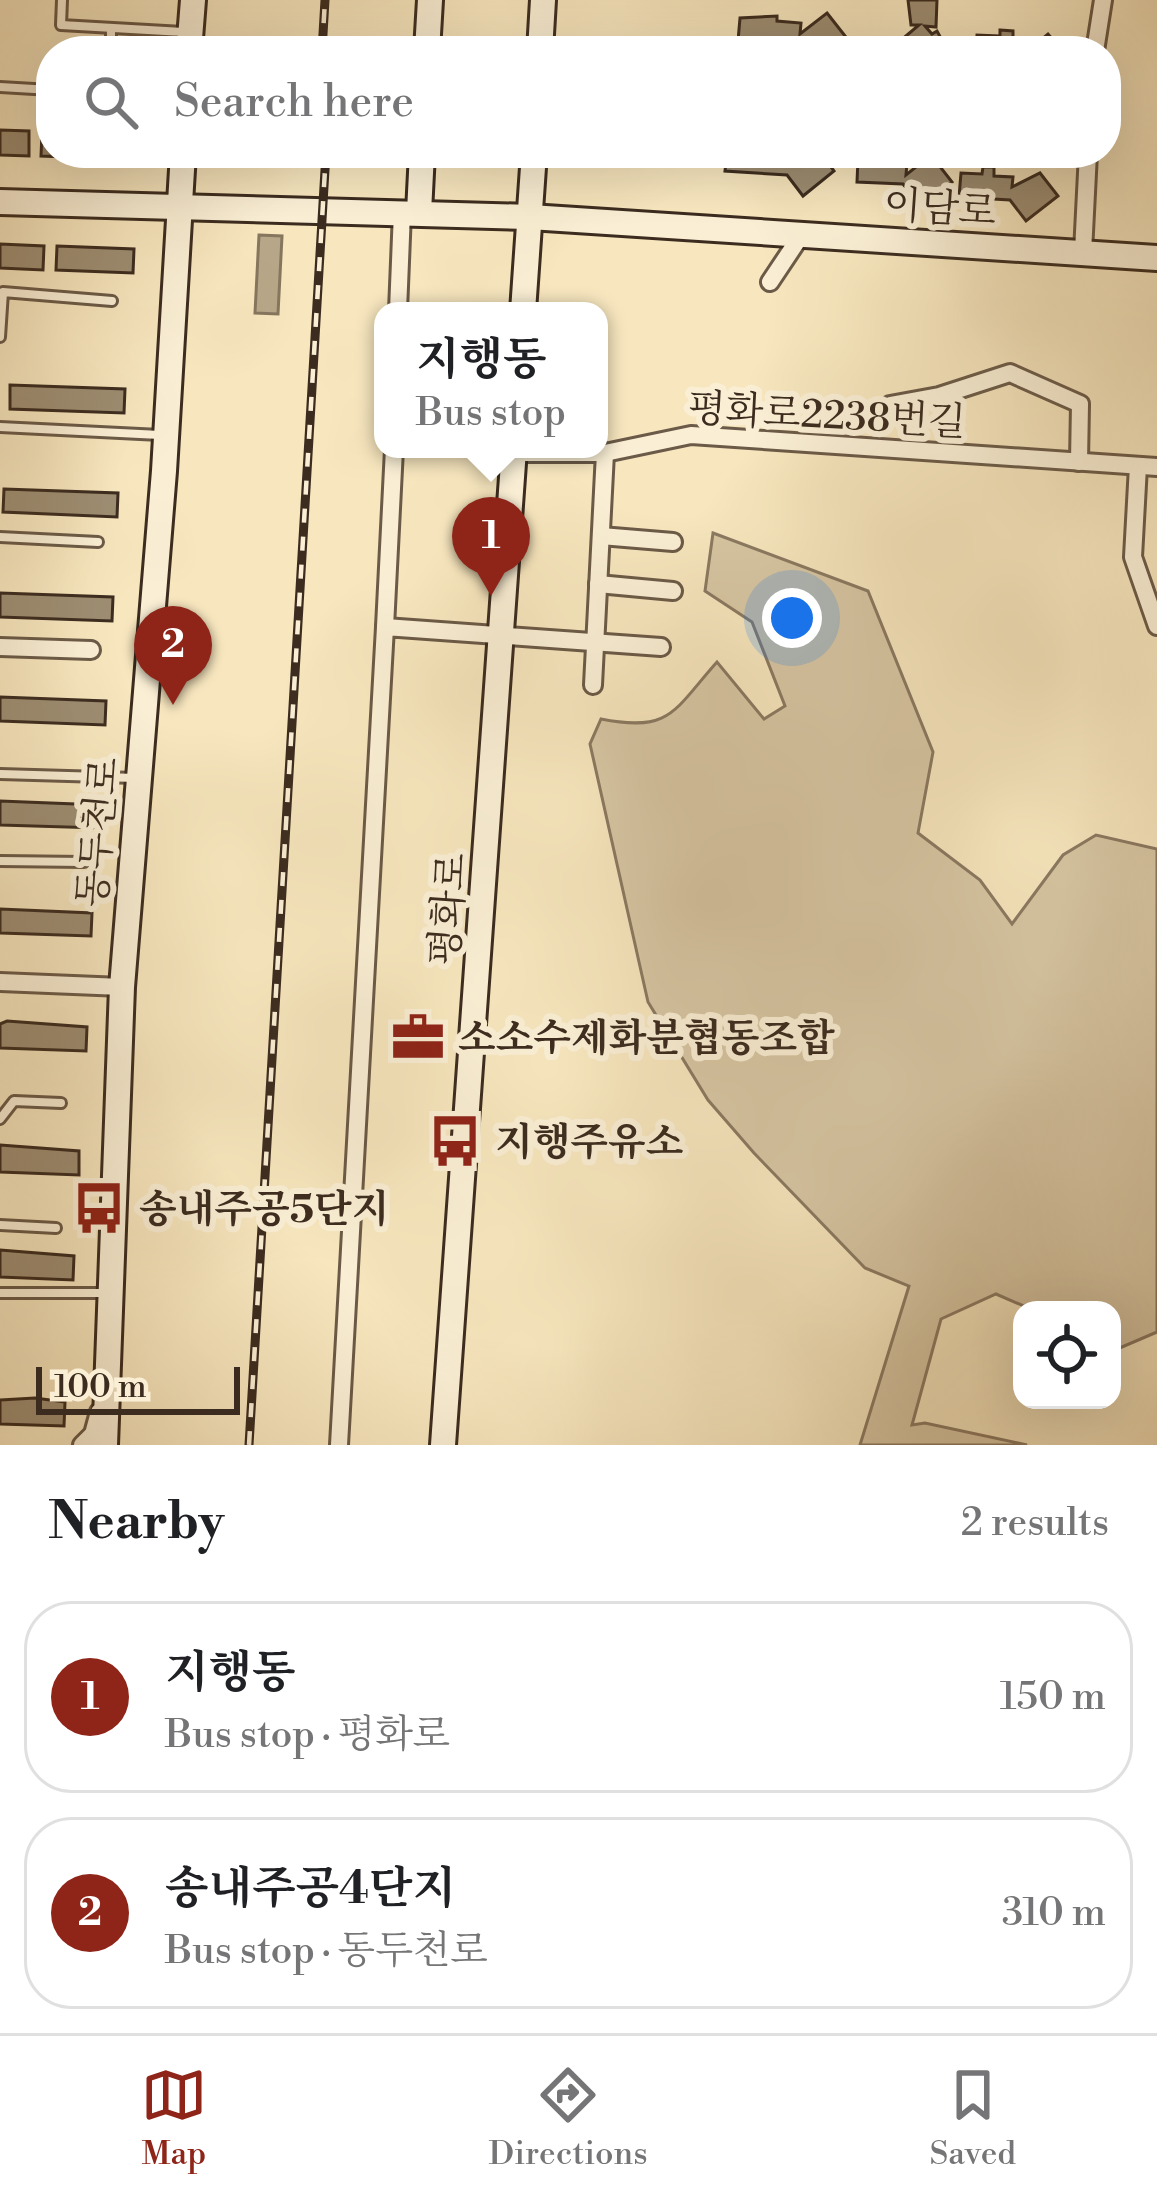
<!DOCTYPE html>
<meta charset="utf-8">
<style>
body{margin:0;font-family:"Libre Bodoni","Noto Serif KR",serif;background:#f2f2f2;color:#202124}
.controls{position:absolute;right:36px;bottom:36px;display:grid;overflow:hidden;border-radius:24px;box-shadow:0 12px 48px #0002}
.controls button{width:108px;height:108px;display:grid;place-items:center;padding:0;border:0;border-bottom:3px solid #e0e0e0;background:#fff;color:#202124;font:60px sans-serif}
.scale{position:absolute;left:36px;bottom:30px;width:204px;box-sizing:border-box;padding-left:12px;border:6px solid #3c2c1f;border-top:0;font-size:33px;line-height:42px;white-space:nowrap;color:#3c2c1f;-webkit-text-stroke:9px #faefd5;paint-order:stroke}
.you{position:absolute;left:792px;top:618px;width:42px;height:42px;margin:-30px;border:9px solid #fff;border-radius:50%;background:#1a73e8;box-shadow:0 0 0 18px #1a73e833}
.badge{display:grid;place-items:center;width:78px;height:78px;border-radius:50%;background:#8f2418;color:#fff;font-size:39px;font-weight:700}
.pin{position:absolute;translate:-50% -99px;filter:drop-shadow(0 3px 6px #0008)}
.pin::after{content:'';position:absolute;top:63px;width:42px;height:36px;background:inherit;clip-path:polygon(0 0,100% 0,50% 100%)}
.popup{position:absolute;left:374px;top:302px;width:234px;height:156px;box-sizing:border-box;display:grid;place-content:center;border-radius:24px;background:#fff;filter:drop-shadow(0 3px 9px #0005);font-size:39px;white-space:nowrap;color:#757577}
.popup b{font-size:45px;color:#202124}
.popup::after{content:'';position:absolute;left:50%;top:100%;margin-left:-24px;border:24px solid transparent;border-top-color:#fff}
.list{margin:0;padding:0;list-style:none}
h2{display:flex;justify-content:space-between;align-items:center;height:156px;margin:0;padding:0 48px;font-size:51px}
h2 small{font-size:39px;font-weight:400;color:#757577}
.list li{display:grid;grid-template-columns:78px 1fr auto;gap:36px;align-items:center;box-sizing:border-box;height:192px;margin:0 24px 24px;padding:0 24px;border:3px solid #e0e0e0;border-radius:48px}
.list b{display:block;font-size:45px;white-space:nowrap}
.list p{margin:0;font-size:39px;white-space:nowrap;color:#757577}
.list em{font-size:39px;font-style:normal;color:#757577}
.icon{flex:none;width:66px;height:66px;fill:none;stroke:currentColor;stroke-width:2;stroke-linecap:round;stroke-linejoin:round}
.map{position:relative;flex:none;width:1157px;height:1445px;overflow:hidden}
.search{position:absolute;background:#fff;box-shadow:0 12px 48px #0002;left:36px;right:36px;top:36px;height:132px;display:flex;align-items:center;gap:30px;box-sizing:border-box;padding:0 42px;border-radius:48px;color:#757577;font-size:45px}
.sheet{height:588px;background:#fff}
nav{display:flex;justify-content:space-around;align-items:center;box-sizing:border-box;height:168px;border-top:3px solid #e0e0e0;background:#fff;font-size:33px;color:#757577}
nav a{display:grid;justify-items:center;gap:6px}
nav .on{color:#8f2418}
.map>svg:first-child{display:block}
</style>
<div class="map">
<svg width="1157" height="1445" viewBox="0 0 1157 1445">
<rect width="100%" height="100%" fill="#f7e6be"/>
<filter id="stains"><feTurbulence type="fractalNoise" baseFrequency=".00167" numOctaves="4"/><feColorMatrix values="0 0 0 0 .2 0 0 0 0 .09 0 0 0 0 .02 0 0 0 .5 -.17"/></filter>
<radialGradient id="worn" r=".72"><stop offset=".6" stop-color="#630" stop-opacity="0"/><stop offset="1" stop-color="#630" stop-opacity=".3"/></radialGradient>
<path fill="#d7c6a3" stroke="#8a7961" stroke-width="3" d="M713,533l155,58 65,161 -15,81 62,47 32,44 51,-69 33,-20 61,14v483l-42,18 -3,-40h-79l-37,-16 -55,25 -29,106 13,-2 102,22h-167l49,-159 -44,-18 -111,-115 -46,-53 -60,-98 -58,-258 11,-25c70,14 73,-9 116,-57l47,57 21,-13 -33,-84 -47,-31z"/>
<path fill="#b7a788" stroke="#86765e" stroke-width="3" d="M259,235l23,1 -4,78 -23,-1z"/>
<g fill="#9d8d72" stroke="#3c2c1f" stroke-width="3">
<path d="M908,0h29l-1,27 -11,-1 7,8 5,-3 11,20h-40l-8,-10 19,-16h-8z"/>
<path d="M827,13l22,28 -14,10 -97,-10 2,-23 37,-2v5l24,2 -1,11z"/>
<path d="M1000,30l13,1v7l22,1v6l13,-11 15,17h-87l1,-16 23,1z"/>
<path d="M0,130l29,1v25l-29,-1z"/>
<path d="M42,132h9v21h94v7l-104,-4z"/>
<path d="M727,153h65l-1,10 13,-10h17l13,18 -31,25 -16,-21 -62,-4z"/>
<path d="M879,153h8v9l20,1 -1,12 25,-20 21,27 -32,24 -17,-22 -46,-2 1,-23 20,1z"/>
<path d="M983,167h11v9l19,1 -1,10 28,-14 18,23 -32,25 -16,-21 -51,-3 2,-24 21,1z"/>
<path d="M0,244l44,2 -1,24 -43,-2z"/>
<path d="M57,246l77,3 -1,24 -77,-3z"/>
<path d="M10,385l115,4 -1,24 -114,-4z"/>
<path d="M4,489l114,4 -1,24 -114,-5z"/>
<path d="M0,593l113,4 -1,24 -112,-4z"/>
<path d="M0,697l106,4 -1,24 -105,-4z"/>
<path d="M0,801l100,4 -1,23 -99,-3z"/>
<path d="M0,909l92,4 -1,23 -91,-3z"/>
<path d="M7,1021l80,6 -1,24 -86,-3v-24z"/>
<path d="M0,1145l79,6v24l-79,-3z"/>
<path d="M0,1250l74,6 -1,24 -73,-3z"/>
<path d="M35,1398l30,4 -1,24 -64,-2v-24z"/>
</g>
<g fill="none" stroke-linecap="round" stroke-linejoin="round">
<g stroke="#6b5a47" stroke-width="14">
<g id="lane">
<path d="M62,0l-1,25 122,7"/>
<path d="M111,51v-23"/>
<path d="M0,87l51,3"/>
<path d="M0,337l3,-45 109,9"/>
<path d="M0,427l160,8"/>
<path d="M0,537l98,5"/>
<path d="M0,774l136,4"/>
<path d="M0,861l84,1"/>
<path d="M0,1119l14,-18 47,2"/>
<path d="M0,1225l56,3"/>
<path d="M0,1293h103"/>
</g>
</g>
<g stroke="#6b5a47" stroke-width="22">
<g id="street">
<path d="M1095,51l8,-51"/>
<path d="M1083,252l5,-99"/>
<path d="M770,282l32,-48"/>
<path d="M398,311l4,-99"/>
<path d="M890,405l49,-9 71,-23 70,31 -1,58"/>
<path d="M513,453h92l86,-18 466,32"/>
<path d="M1138,466l-5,91 24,69"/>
<path d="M601,536l72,6"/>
<path d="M598,584l75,7"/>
<path d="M385,627l9,-178"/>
<path d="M0,647l91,3"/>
<path d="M593,685l12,-232"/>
<path d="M0,982l122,5"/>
<path d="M82,1445l11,-11 6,-22"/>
<path d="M339,1445l46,-818 276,20"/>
</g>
</g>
<g stroke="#3c2c1f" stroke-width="30">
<g id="secondary">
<path d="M189,51l4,-51"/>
<path d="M427,51l3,-51"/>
<path d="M540,51l3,-51"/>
<path d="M0,202l530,15 627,41"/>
<path d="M419,212l3,-59"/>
<path d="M523,311l11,-158"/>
<path d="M105,1445l17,-458 42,-516 19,-318"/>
<path d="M443,1445l71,-996"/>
</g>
</g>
<use href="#lane" stroke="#faefd5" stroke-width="8"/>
<use href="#street" stroke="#faefd5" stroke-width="16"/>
<use href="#secondary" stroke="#faefd5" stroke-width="24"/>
<g stroke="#3c2c1f" stroke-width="9">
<g id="rail">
<path d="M322,51l3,-51"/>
<path d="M249,1445l77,-1292"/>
</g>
</g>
<use href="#rail" stroke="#faefd5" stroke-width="4.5" stroke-dasharray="14" stroke-linecap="butt"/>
</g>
<defs>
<g id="office-bare" transform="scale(4.14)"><path d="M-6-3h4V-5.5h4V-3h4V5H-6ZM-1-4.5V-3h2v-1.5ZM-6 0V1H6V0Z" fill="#8f2418" stroke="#faefd5" stroke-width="2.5" paint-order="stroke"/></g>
<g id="bus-bare" transform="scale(4.14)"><path d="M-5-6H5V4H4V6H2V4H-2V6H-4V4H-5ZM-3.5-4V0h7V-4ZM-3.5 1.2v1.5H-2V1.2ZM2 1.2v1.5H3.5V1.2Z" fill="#8f2418" stroke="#faefd5" stroke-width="2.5" paint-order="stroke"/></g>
</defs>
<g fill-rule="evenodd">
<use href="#office-bare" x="418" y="1037"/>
<use href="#bus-bare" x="455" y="1141"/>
<use href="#bus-bare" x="99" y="1208"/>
</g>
<g text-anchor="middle" stroke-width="12" stroke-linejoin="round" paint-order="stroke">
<g font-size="39" fill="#3c2c1f" stroke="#faefd5">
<text transform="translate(940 207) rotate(4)" y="14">이담로</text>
<text transform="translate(827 414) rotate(3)" y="14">평화로2238번길</text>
<text transform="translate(97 832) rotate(-85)" y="14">동두천로</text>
<text transform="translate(447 909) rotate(-86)" y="14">평화로</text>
</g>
<g font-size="39" font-weight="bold" fill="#3c2c1f" stroke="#faefd5" text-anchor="start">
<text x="458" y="1051">소소수제화분협동조합</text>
<text x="495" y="1155">지행주유소</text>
<text x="139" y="1222">송내주공5단지</text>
</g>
</g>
<rect width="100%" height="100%" filter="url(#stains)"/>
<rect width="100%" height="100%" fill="url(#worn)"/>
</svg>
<div class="controls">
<button><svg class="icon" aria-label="locate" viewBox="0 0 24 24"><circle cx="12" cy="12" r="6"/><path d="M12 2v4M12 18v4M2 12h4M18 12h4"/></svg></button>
</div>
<div class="scale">100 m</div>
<div class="you"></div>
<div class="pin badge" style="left:491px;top:596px">1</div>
<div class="popup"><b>지행동</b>Bus stop</div>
<div class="pin badge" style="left:173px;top:705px">2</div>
<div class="search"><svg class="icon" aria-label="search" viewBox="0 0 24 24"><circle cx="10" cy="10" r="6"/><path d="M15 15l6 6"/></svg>Search here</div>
</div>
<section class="sheet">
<h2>Nearby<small>2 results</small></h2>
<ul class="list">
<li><span class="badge">1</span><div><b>지행동</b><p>Bus stop · 평화로</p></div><em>150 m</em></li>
<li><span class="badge">2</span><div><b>송내주공4단지</b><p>Bus stop · 동두천로</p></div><em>310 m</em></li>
</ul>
</section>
<nav>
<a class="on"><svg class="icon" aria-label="map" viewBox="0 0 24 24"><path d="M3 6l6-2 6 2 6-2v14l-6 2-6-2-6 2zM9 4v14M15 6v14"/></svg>Map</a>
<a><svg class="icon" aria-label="directions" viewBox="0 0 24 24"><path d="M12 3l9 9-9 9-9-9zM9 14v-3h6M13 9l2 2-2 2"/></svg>Directions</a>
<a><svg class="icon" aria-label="saved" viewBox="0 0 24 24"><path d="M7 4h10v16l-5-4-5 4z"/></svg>Saved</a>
</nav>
